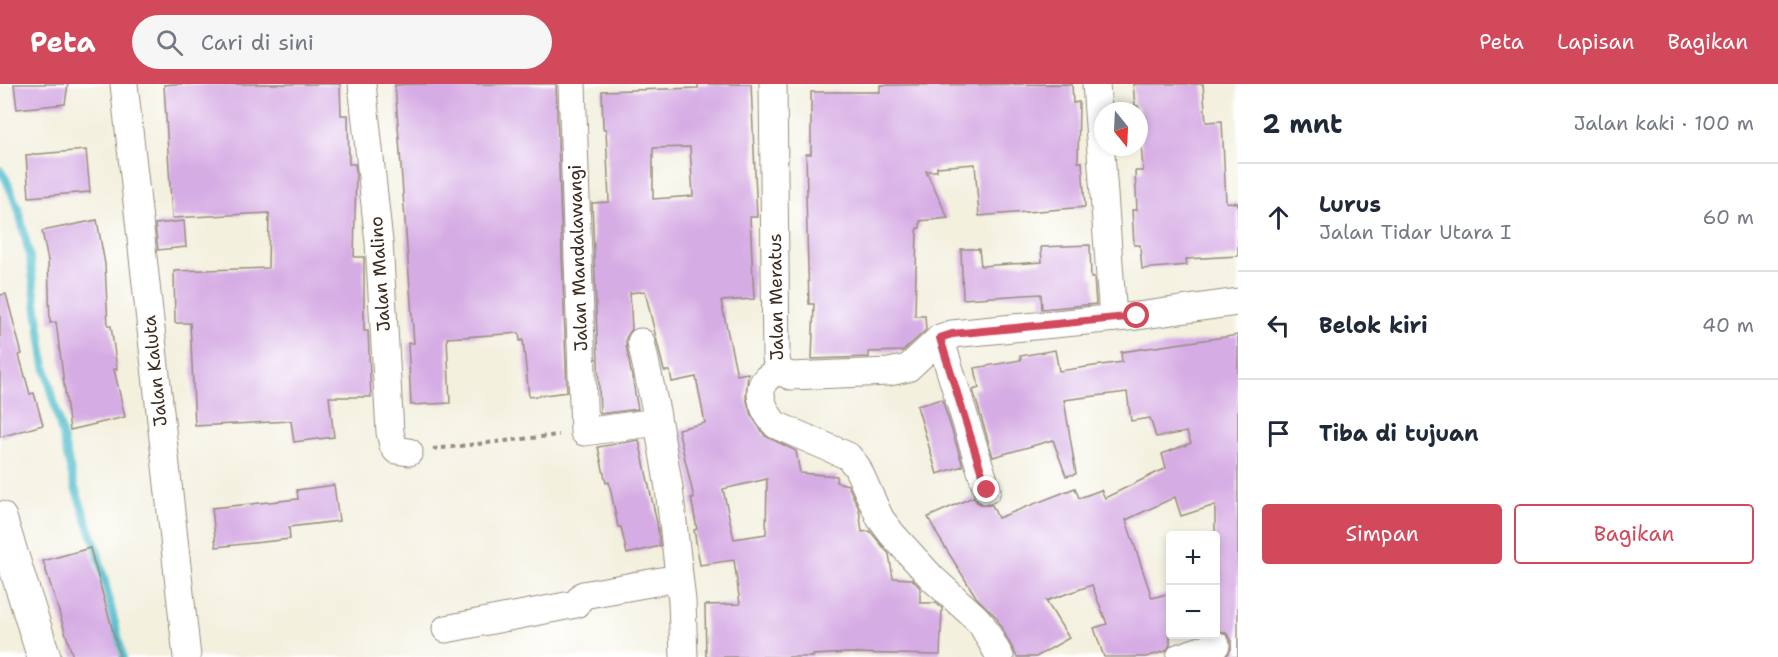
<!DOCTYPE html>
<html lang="id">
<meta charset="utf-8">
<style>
body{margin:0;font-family:"Shantell Sans",sans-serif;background:#f6f6f7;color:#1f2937}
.controls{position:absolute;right:18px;bottom:18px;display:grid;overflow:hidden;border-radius:6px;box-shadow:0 3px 9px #0003}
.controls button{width:54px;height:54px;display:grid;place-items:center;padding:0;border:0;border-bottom:2px solid #e0e1e3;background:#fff;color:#1f2937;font:30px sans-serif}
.compass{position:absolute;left:1094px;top:18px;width:54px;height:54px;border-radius:50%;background:#fff;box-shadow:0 3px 9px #0003;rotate:162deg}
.stop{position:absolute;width:18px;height:18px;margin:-14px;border:4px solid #d1495b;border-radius:50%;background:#fff}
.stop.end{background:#d1495b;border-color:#fff;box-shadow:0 2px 6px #0008}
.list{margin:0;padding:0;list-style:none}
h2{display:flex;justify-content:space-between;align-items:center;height:78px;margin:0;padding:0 24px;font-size:26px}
h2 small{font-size:20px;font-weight:400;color:#747a83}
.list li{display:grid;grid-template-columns:39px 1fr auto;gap:18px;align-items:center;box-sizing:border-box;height:108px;padding:0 24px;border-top:2px solid #e0e1e3}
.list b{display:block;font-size:22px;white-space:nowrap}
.list p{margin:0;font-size:20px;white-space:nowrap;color:#747a83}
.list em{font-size:20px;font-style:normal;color:#747a83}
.actions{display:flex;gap:12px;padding:18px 24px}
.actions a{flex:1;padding:14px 0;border:2px solid #d1495b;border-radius:6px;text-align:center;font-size:21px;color:#d1495b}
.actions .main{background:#d1495b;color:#fff}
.icon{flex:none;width:33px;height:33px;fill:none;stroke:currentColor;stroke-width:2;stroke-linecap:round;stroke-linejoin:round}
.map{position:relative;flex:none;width:1238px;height:573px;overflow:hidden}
header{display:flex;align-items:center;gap:36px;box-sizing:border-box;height:84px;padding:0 30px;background:#d1495b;color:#fff}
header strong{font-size:28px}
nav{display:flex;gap:33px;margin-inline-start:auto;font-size:21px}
.search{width:420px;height:54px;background:#f6f6f7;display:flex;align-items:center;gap:15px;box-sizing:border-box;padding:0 21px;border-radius:33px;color:#747a83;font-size:22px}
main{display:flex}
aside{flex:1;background:#fff}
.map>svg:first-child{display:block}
</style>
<header>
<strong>Peta</strong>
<div class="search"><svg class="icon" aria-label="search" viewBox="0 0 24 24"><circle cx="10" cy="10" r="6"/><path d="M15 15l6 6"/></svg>Cari di sini</div>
<nav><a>Peta</a><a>Lapisan</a><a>Bagikan</a></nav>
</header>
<main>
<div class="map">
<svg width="1238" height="573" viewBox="0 0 1238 573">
<rect width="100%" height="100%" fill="#fff"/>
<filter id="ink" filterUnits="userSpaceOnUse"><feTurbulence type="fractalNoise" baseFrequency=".0167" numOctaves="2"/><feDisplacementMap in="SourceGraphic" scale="12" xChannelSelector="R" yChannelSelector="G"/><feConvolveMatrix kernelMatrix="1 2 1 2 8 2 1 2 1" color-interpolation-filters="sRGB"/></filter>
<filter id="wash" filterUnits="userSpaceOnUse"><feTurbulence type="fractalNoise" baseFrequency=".008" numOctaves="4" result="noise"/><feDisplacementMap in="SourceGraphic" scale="24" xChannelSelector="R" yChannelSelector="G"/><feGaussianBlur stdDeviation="1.35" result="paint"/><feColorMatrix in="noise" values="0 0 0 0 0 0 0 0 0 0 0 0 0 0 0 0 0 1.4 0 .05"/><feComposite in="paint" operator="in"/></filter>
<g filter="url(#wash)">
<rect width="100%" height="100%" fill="#f3f0de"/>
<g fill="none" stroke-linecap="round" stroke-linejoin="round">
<path stroke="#53bece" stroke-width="8" d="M0,86l6,9 13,32 11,47 14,103 31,127 22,61 26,108"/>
</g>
<g id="blocks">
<g fill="#d6ace4" fill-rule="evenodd">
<path d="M14,0h54l-3,20 -48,5z"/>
<path d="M173,0h167l1,31h7l1,49h6l1,7 -2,86h10v74h4l3,66h-42l5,40 -40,5 -3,-21 -96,5 -5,-103h-15l-1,-52 94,-3 1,-55 -97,5 -8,-133z"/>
<path d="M410,0h146l11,308 -38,5 -6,-57 -3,1 -1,-8 -72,5 3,65 -39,2 -3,-62h6l-19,-258z"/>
<path d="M698,0h53l6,133h-7l4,82 -33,2 16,74 11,-2 -2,24 5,18 14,21 31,15 4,22 37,3 -1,6 12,3 11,24 3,23 8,-1 19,23 4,24 19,1 8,9v15h16l6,5 -2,47 -92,-2 -35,2v2h-107l-1,-52 35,-1 -6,-44 -34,5 -6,-35 3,-1 -6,-31h3l-16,-69 27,-6 -9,-46 -24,5 -2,-11h-6l-19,-80 -15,2 2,36 -6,9v7l12,64 -38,5 -8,-211 17,-1 -3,-73h-3l-1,-38 96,-3zM690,63l3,49 -40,3v-51zM767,395l-1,55 -32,5 -11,-50z"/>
<path d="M1072,0l1,19 6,-1 -1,60h4l3,45 -106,9 -4,-52 -38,3v4h-11l22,47 -28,3v7h-3l-2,88h10l1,14 -23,21 -34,1v5l-57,2 2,-55h-5l-3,-109h1l-1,-41h5v-62h69v-7z"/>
<path d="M1133,0h70l3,38 16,-1 4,81 12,1v53l-52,3 1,6 -45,4 -2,-24h-6l-2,-35h5l-2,-39h8l-4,-60 -1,-5h-3z"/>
<path d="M86,66l4,42 -61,5 -3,-42z"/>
<path d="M97,136l8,44 3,62h3l6,43h-3l11,48 -55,13 -14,-108 -6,1 -2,-62 -6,-30z"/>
<path d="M184,137l2,26 -28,3 -3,-26z"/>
<path d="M1090,161l1,33 3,-1 2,27 -54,5 -1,-15 -78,5 -2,-50h18l2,17 61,-4 -1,-15z"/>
<path d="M6,210l16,60 -3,1 11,39 4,-1 9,32 -43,12v-142z"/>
<path d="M1238,251v322h-12l5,-8v-10l-5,-6 -11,-3v-125l-34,11 -6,-19 -49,23 26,78 18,-5v52l-4,6 -20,6h-42l-10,-29 13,-4 -15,-39 -46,16 23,37 -33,19h-19l-21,-40 -20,-20 -38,-61 -10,-19 45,-20 4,5 6,3h9l6,13 77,-30 4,10 22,-8 4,8 61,-30 -4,-14 29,-11 -4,-11 -31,5 -6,-19 -19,3 -4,-29 -63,8 12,74 -10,2 -13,-36 -60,17 -20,-67 6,-2 -4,-20 46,-8 -1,-4 35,-6 4,21 63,-9 -1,-10z"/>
<path d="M942,315l21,67 -26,8 -20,-68z"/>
<path d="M639,356l18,83 3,23 -33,8 -6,-27h-3l-9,-45 -3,1 -8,-36z"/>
<path d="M334,401l5,36 -50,6 1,12 -74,8 -4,-39 86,-9 -1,-9z"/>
<path d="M90,464l30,109h-47l-30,-96z"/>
</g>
</g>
</g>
<g filter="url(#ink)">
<use href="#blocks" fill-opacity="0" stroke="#978d7e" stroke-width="1.5"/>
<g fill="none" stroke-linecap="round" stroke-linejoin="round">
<g stroke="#978d7e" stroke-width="29">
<g id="minor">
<path d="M124,0l63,573"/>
<path d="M362,0l17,158 11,190 3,13 3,5 13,2"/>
<path d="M572,0l12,348 73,-10"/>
<path d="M773,0l3,273 2,13 12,6 99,-4 19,-4 32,-30 12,-4 185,-18 101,-14"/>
<path d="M1096,0l17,234"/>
<path d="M940,254l47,152"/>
<path d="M641,258l15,69 13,77 13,113 2,56"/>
<path d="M778,286c-4,3 -9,6 -12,9 -12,13 0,36 10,46l72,31 9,11 23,51 12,16 41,45 42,38 7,8 18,32"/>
<path d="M446,545l130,-25 7,-9 95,-17"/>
<path d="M1180,573l36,-12"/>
</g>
</g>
<g stroke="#978d7e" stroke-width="35">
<path id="major" d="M0,434l44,139"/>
</g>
<path stroke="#978d7e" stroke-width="4" stroke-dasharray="4.5 4.5" stroke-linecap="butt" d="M433,365l126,-14"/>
<use href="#minor" stroke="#fff" stroke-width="27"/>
<use href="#major" stroke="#fff" stroke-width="33"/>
</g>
</g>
<g fill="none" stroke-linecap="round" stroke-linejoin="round" filter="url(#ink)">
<path stroke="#d1495b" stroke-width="8" d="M987,406l-47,-152 12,-4 185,-18"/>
</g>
<g text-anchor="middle" stroke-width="4.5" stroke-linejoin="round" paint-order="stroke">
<g font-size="18" fill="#3b2a1e" stroke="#fff">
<text transform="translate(578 174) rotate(-92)" y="6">Jalan Mandalawangi</text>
<text transform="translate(380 190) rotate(-94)" y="6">Jalan Malino</text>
<text transform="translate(776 213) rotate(-91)" y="6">Jalan Meratus</text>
<text transform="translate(155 287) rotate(-96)" y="6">Jalan Kaluta</text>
</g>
</g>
</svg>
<div class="controls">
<button>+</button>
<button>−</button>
</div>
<svg class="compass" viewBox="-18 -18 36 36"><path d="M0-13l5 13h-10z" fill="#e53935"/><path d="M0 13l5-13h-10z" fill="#747a83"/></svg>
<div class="stop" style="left:1137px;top:232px"></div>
<div class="stop end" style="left:987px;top:406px"></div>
</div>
<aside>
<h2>2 mnt<small>Jalan kaki · 100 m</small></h2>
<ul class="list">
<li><svg class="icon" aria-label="ahead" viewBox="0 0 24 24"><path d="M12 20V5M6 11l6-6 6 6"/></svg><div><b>Lurus</b><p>Jalan Tidar Utara I</p></div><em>60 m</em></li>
<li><svg class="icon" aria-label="left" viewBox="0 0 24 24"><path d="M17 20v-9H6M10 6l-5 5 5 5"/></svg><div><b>Belok kiri</b></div><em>40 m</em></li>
<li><svg class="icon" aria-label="arrive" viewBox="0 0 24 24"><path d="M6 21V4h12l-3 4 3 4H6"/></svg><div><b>Tiba di tujuan</b></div></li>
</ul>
<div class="actions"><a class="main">Simpan</a><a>Bagikan</a></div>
</aside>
</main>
